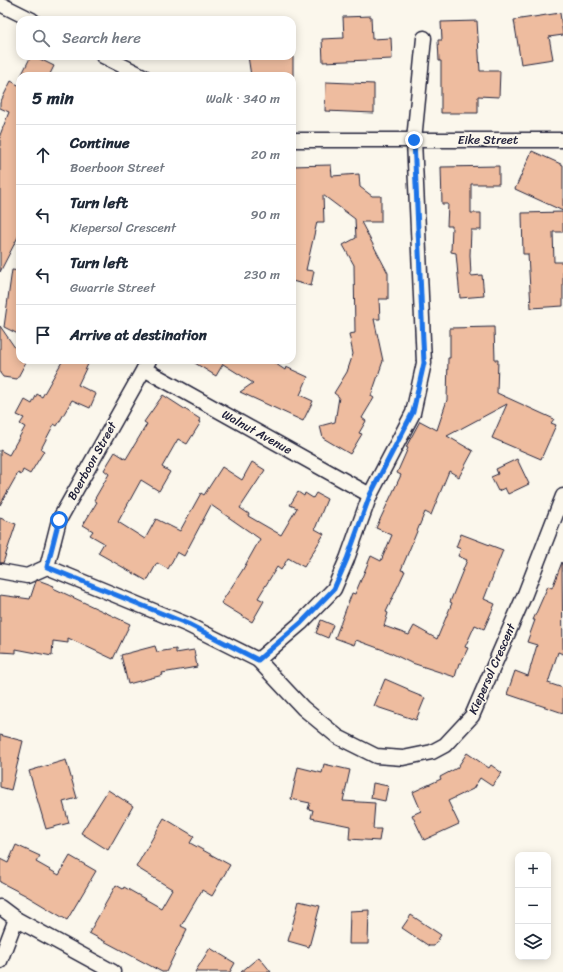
<!DOCTYPE html>
<meta charset="utf-8">
<style>
body{margin:0;font-family:Sriracha,sans-serif;background:#f2f2f3;color:#1f2937}
.controls{position:absolute;right:12px;bottom:12px;display:grid;overflow:hidden;border-radius:8px;box-shadow:0 2px 10px #0003}
.controls button{width:36px;height:36px;display:grid;place-items:center;padding:0;border:0;border-bottom:1px solid #e0e1e3;background:#fff;color:#1f2937;font:20px sans-serif}
.stop{position:absolute;width:12px;height:12px;margin:-9px;border:3px solid #1a73e8;border-radius:50%;background:#fff}
.stop.end{background:#1a73e8;border-color:#fff;box-shadow:0 1px 4px #0008}
.list{margin:0;padding:0;list-style:none}
h2{display:flex;justify-content:space-between;align-items:center;height:52px;margin:0;padding:0 16px;font-size:17px}
h2 small{font-size:13px;font-weight:400;color:#747a83}
.list li{display:grid;grid-template-columns:26px 1fr auto;gap:12px;align-items:center;box-sizing:border-box;height:60px;padding:0 16px;border-top:1px solid #e0e1e3}
.list b{display:block;font-size:15px;white-space:nowrap}
.list p{margin:0;font-size:13px;white-space:nowrap;color:#747a83}
.list em{font-size:13px;font-style:normal;color:#747a83}
.icon{flex:none;width:22px;height:22px;fill:none;stroke:currentColor;stroke-width:2;stroke-linecap:round;stroke-linejoin:round}
.map{position:relative;flex:none;width:563px;height:972px;overflow:hidden}
.search{position:absolute;background:#fff;box-shadow:0 2px 10px #0003;left:16px;top:16px;width:280px;height:44px;display:flex;align-items:center;gap:10px;box-sizing:border-box;padding:0 14px;border-radius:12px;color:#747a83;font-size:15px}
.panel{position:absolute;background:#fff;box-shadow:0 2px 10px #0003;left:16px;top:72px;width:280px;height:292px;border-radius:12px}
.map>svg:first-child{display:block}
</style>
<div class="map">
<svg width="563" height="972" viewBox="0 0 563 972">
<rect width="100%" height="100%" fill="#fbf7ec"/>
<filter id="ink" filterUnits="userSpaceOnUse"><feTurbulence type="fractalNoise" baseFrequency=".025" numOctaves="2"/><feDisplacementMap in="SourceGraphic" scale="8" xChannelSelector="R" yChannelSelector="G"/><feConvolveMatrix kernelMatrix="1 2 1 2 8 2 1 2 1" color-interpolation-filters="sRGB"/></filter>
<g filter="url(#ink)">
<g fill="#eebc9f" stroke="#22223b">
<path d="M560,13l3,22 -14,2 4,22 -32,5 -7,-44z"/>
<path d="M371,16l1,23 19,-1 1,21 -69,3 -1,-23 22,-1 -1,-21z"/>
<path d="M477,21l3,50h20l-1,26 -21,-1v17h-37v-52h-2l-1,-21h4l-1,-18z"/>
<path d="M31,56h3l20,10 -5,10h-28z"/>
<path d="M248,56h45v20h-42z"/>
<path d="M11,81l9,5v147l-20,39v-137l9,-23 -9,-4v-5z"/>
<path d="M326,82l48,2v29l-49,-2z"/>
<path d="M532,151l31,14v46l-48,-22z"/>
<path d="M331,165l1,11 27,-2 1,13 12,9h9v26h-20l27,51v26h-9l1,20h-6l9,42 -12,35 3,2 -12,20 4,3 -7,12 3,1 -12,20 -27,-16 -3,-12 15,-4 4,-25 -5,-4 13,-21 6,-18 -4,-20 6,-1 -1,-68 -11,-20 13,-7 -1,-19 -32,-24 1,27h-7l-11,48 8,1 -3,15 -19,-5v-115z"/>
<path d="M499,166v18h-28v29h10v17h-10l-1,25 1,21 11,-1 2,21 -24,2 -4,-45 -5,-1 1,-26h-5l1,-22h-6l-1,-37z"/>
<path d="M563,212v20h-10l1,30h9v44l-32,2 -3,-54h-5l-1,-41z"/>
<path d="M12,270l8,1v64l-16,-8z"/>
<path d="M0,326l20,29v5h7l-10,19 -14,-2 -3,-4z"/>
<path d="M494,327l1,33h3l-1,33 57,26 -3,4 5,2 -15,34 -49,-21 15,-34 -60,32 26,15 -14,26 -10,-6 -18,44 -6,-3 -24,58 4,1 -19,41 2,1 -4,13 25,9 5,-9 23,13 15,-36 -2,-1 17,-42 -9,-4 3,-7 -5,-2 5,-13 42,16 -19,49 11,5 -11,25 -9,-4 -10,22 3,1 -7,15h-2l-4,14 -46,-15 -20,-10 -33,-12 -2,5 -19,-7 17,-45 3,1 16,-38 10,5 11,-26 -16,-7 25,-53 -4,-2 11,-25 -2,-1 14,-26 17,9 10,-30 1,-42h2v-30z"/>
<path d="M63,360h27l-12,25 18,9 -6,14 -18,-8 -15,26 -3,-2 -13,25 3,2 -14,23 -7,-4 -2,5 -3,-2 -18,32v-55l9,5 16,-28 -5,-3 4,-6 -7,-3 8,-15 7,4 5,-10 5,3z"/>
<path d="M190,360h80l15,10 1,-3 22,10 -8,18 13,6 -10,20 -63,-29 13,-9 -30,-19 -7,12z"/>
<path d="M163,395l37,24 -1,2 2,1 -14,22 -9,-5 -16,28 8,5 -11,19 -18,-11 -23,42 27,17 11,-20 24,12 21,-38 3,2 18,-28 20,13 10,-18 13,8 -25,38 9,6 -1,2 33,19 16,-27 -7,-3 8,-13 6,4 1,-3 8,5 3,-5 11,6 -12,30 9,5 -20,33 -16,-9 -7,12 -4,-3 -19,31 6,3 -12,21 -31,-19 21,-32 18,-32 -49,-34 -27,51 -7,-4 -9,17 -11,-6 -10,18 -49,-28 6,-10 -14,-8 3,-4 -10,-6 14,-23 -3,-2 15,-26 -5,-4 11,-18 11,7 21,-35 -3,-2z"/>
<path d="M517,459l12,25 -21,10 -3,-6 -7,3 -7,-14 7,-3 -2,-5z"/>
<path d="M0,518l16,6 -13,39h-3z"/>
<path d="M562,562l1,92 -5,-2 -10,31 15,5v25l-56,-19 8,-23 13,5 9,-31 -10,-3 8,-22h-2l15,-34 4,2z"/>
<path d="M38,580l16,6 -1,2 77,36 -17,35 -45,-21v5l-15,-2 -1,15 -36,-7v4l-16,-1v-57l30,4 6,-18z"/>
<path d="M321,620l12,5 -5,13 -12,-5z"/>
<path d="M155,646l2,6 19,-3v4l18,-3 3,17 -35,6 1,2 -35,9 -7,-29z"/>
<path d="M385,679l23,10v2l17,7 -9,22 -42,-14z"/>
<path d="M0,735l23,6 -12,49 -11,-3z"/>
<path d="M467,753l22,15 2,-3 11,8 -10,13 -12,-8 -7,11 -25,12 11,23 -35,16 -12,-25 9,-4 -8,-19 28,-13 -1,-2 17,-9z"/>
<path d="M66,760l11,38 -14,4 6,21 -23,6 -17,-58z"/>
<path d="M324,764l26,6 -7,31 32,2 -2,26h8l-2,12 -30,-2 1,-13 -39,-8 2,-8 -5,-1 2,-6 -19,-4 7,-32 24,6z"/>
<path d="M373,783l15,3 -3,15 -14,-3z"/>
<path d="M108,790l25,16 -25,44 -27,-17z"/>
<path d="M164,818l30,18 -4,7 40,22 -18,31 -10,-6 -21,36 6,3 -21,43h-4l-73,-39 27,-48 7,4 1,-2 37,21 11,-19 -36,-22z"/>
<path d="M16,845l24,11 -4,6 23,13 11,-19 26,15 -29,49 -42,-25 -25,-13v-23l8,4z"/>
<path d="M299,901l21,5 -11,41 -21,-6z"/>
<path d="M369,910l-1,34h-19l1,-33z"/>
<path d="M411,915l30,20 -7,11h-5l-27,-18z"/>
<path d="M210,948l25,15 -5,9h-35z"/>
<path d="M259,957l12,15h-30z"/>
</g>
<g fill="none" stroke-linecap="round" stroke-linejoin="round">
<g stroke="#22223b" stroke-width="17">
<g id="minor">
<path d="M0,4l32,16"/>
<path d="M103,56l40,20"/>
<path d="M292,140h271"/>
<path d="M144,369l226,126"/>
<path d="M47,567l12,-47 90,-160"/>
<path d="M0,571l27,5 20,-9 141,58 70,35 45,48 35,29 38,19 27,2 29,-6 13,-7 27,-29 53,-122 38,-98"/>
<path d="M258,660l43,-37 33,-34 13,-30 23,-64 43,-82 11,-50 -10,-223 10,-102"/>
<path d="M0,907l16,12 97,53"/>
<path d="M0,961l16,-42"/>
</g>
</g>
<use href="#minor" stroke="#fbf7ec" stroke-width="14"/>
</g>
</g>
<g fill="none" stroke-linecap="round" stroke-linejoin="round" filter="url(#ink)">
<path stroke="#1a73e8" stroke-width="5" d="M59,520l-12,47 141,57 70,36 43,-37 33,-34 13,-30 23,-64 43,-83 11,-49 -10,-223"/>
</g>
<g text-anchor="middle" stroke-width="3.5" stroke-linejoin="round" paint-order="stroke">
<g font-size="12" fill="#22223b" stroke="#fbf7ec">
<text x="488" y="144">Eike Street</text>
<text transform="translate(257 432) rotate(29)" y="4">Walnut Avenue</text>
<text transform="translate(92 461) rotate(-61)" y="4">Boerboon Street</text>
<text transform="translate(492 669) rotate(-66)" y="4">Kiepersol Crescent</text>
</g>
</g>
</svg>
<div class="controls">
<button>+</button>
<button>−</button>
<button><svg class="icon" aria-label="layers" viewBox="0 0 24 24"><path d="M12 4l9 5-9 5-9-5zM3 14l9 5 9-5"/></svg></button>
</div>
<div class="stop" style="left:59px;top:520px"></div>
<div class="stop end" style="left:414px;top:140px"></div>
<div class="search"><svg class="icon" aria-label="search" viewBox="0 0 24 24"><circle cx="10" cy="10" r="6"/><path d="M15 15l6 6"/></svg>Search here</div>
<section class="panel">
<h2>5 min<small>Walk · 340 m</small></h2>
<ul class="list">
<li><svg class="icon" aria-label="ahead" viewBox="0 0 24 24"><path d="M12 20V5M6 11l6-6 6 6"/></svg><div><b>Continue</b><p>Boerboon Street</p></div><em>20 m</em></li>
<li><svg class="icon" aria-label="left" viewBox="0 0 24 24"><path d="M17 20v-9H6M10 6l-5 5 5 5"/></svg><div><b>Turn left</b><p>Kiepersol Crescent</p></div><em>90 m</em></li>
<li><svg class="icon" aria-label="left" viewBox="0 0 24 24"><path d="M17 20v-9H6M10 6l-5 5 5 5"/></svg><div><b>Turn left</b><p>Gwarrie Street</p></div><em>230 m</em></li>
<li><svg class="icon" aria-label="arrive" viewBox="0 0 24 24"><path d="M6 21V4h12l-3 4 3 4H6"/></svg><div><b>Arrive at destination</b></div></li>
</ul>
</section>
</div>
